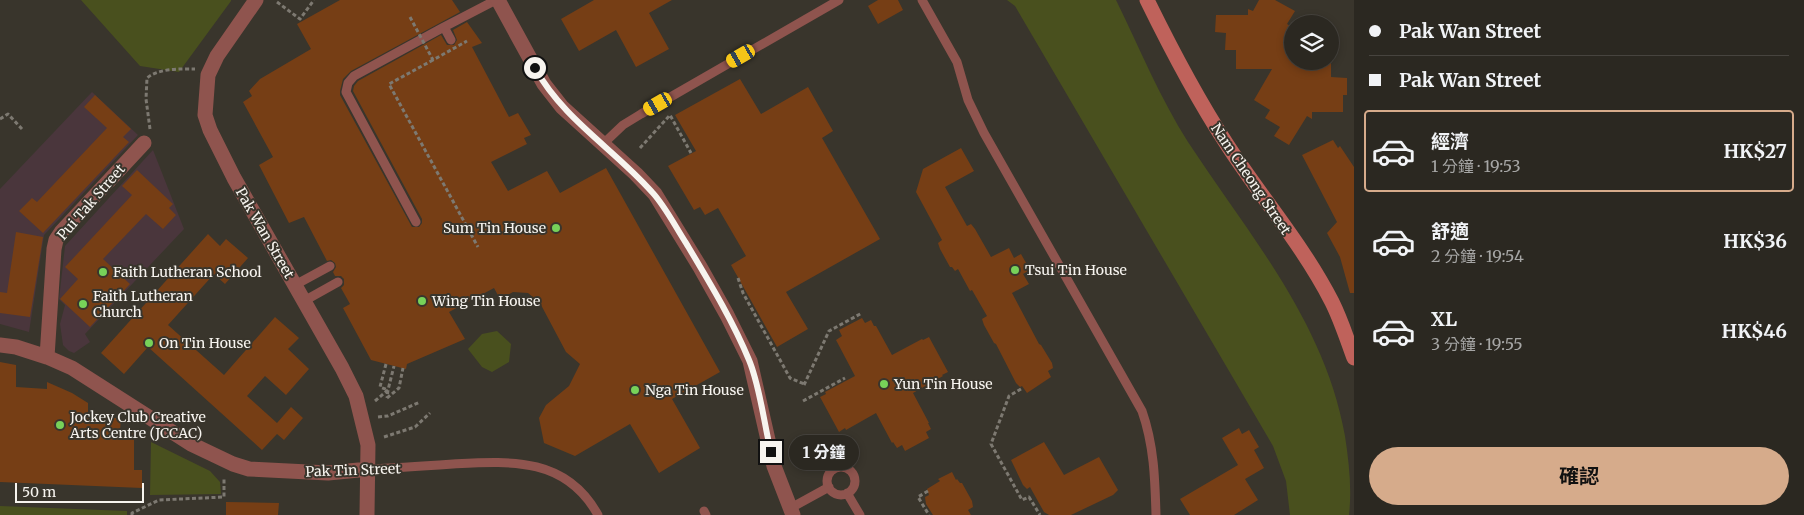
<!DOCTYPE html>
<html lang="zh-TW">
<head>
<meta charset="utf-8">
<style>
  :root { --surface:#2b2821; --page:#33302a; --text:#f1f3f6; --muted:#a6a6a5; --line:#47443f; --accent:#d6ab8b }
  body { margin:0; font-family:Merriweather,"Noto Sans TC",serif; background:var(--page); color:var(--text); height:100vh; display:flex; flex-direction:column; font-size:19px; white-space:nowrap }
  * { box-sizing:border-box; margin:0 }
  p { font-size:16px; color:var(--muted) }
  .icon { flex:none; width:28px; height:28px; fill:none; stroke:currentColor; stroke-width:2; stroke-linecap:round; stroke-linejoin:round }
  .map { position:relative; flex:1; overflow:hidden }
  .details { display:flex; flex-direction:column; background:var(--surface); width:450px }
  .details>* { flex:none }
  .banner { display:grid; align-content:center; height:110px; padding:0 15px; background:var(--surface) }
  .fabs { position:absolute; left:1284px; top:15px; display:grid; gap:10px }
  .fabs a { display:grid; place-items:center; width:55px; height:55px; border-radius:50%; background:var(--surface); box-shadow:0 2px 8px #0003,0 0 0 1px var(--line); font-size:25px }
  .scale { position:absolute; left:15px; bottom:12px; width:129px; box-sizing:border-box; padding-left:5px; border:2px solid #f7f4ef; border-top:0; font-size:14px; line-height:18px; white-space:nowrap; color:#f7f4ef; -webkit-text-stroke:4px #39352c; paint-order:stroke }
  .end { position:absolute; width:22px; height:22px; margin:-11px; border:6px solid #f7f4ef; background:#111; box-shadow:0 0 0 2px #111 }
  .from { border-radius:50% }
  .bubble { position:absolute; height:35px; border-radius:18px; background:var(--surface); box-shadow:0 2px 8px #0003,0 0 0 1px var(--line); font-size:16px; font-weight:700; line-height:35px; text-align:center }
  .car { position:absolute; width:15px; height:30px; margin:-15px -8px; border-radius:6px; box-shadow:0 0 4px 1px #0007; background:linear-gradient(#f5c518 24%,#345 0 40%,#f5c518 0 76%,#345 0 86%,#f5c518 0) }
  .banner b { display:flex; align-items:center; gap:18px; height:48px; font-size:19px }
  .banner b+b { border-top:1px solid var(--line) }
  .banner i { width:12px; height:12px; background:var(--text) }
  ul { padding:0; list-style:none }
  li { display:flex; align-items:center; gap:15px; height:82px; margin:0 10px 8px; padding:0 5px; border:2px solid transparent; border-radius:5px }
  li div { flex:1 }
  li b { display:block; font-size:19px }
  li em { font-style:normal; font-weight:700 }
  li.selected { border-color:var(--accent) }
  li>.icon { width:45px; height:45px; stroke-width:1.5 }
  .cta { display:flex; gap:10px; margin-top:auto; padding:10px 15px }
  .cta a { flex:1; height:58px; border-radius:30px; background:var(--accent); color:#111; font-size:20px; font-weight:700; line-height:58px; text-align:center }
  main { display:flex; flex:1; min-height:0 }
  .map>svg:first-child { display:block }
  .education { fill:#4a363c }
  .green { fill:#49501e }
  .building { fill:#763e15 }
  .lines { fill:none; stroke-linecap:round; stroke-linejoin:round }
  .path { stroke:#7d7971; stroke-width:3; stroke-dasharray:4 2.5; stroke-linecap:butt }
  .service { stroke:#8f544e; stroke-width:9 }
  .minor { stroke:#8f544e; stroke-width:15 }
  .secondary { stroke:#bf625b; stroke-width:15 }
  .path-bridge { stroke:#7d7971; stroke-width:3; stroke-dasharray:4 2.5; stroke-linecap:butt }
  .route { stroke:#f7f4ef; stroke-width:6 }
  .poi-dot { fill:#77d259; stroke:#39352c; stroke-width:2 }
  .labels { text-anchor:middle; stroke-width:4; stroke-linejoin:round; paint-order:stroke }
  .street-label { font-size:14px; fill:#f7f4ef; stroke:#39352c }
  .poi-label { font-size:14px; fill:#f7f4ef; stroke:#39352c; text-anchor:start }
</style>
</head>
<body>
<main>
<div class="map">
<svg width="1354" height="515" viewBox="0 0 1354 515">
  <rect width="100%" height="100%" fill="#39352c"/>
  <path class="education" d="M92 92 138 135 44 235 29 332 0 324V189Z
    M153 150 184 229 85 334 90 342 74 353 69 351 63 345 60 324 65 305 59 299 65 246Z"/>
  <path class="green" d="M81 0H231V1L179 72 140 66Z
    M1007 0H1116C1139 47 1160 98 1188 142 1249 235 1325 322 1345 436 1349 463 1352 488 1349 515H1290L1286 481 1273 446 1015 6Z
    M497 331 511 344 509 362 492 372 482 367 468 349 482 334Z
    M151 442 210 471 220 482 221 494 150 495Z
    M0 506 127 511V515H0Z"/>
  <path class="building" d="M340 0H452L460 12 351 71 343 79 340 91V95L412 227H419L422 223V219L353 91 354 86 358 81 441 35 447 45H454L457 40 453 30 467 22 482 43 472 47 509 117 518 113 531 135 524 138 527 144 491 162 508 191 547 171 560 193 606 168 720 372 672 399 700 448 659 473 630 424 575 456 544 443 539 418 546 405 569 386 580 364 566 352 540 303 528 293 513 292 500 299 494 288 449 312 465 339 407 364 406 369 371 360 343 308 350 304 341 288 344 285V279L341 276H335L333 272 336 267 335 263 331 260 327 261 304 217 289 223 259 165 273 157 243 102 252 96 249 91 260 79 311 49 297 24Z
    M594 0H672L649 13 669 49 636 67 616 30 579 51 561 19Z
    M878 0H898L903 10 878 24 868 6Z
    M1259 0H1275L1295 11 1287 24 1292 27V61H1331V77L1347 78V95H1343V112H1312V119L1307 116 1289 145 1274 136 1280 127 1265 118 1270 110 1254 100 1272 69H1236V50H1225L1226 33 1215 32 1216 15H1248V9L1253 11Z
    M740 79 761 114 808 87 833 131 822 138 880 239 786 292 808 329 777 347 731 265 746 256 718 208 705 215 700 207 694 210 668 166 696 151 675 115Z
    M95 95 131 129 123 137 129 142 43 233 19 211 32 198 37 202 107 128 84 107Z
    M1333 140 1338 148 1340 146 1354 167V293H1350L1340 257 1327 233 1337 222 1302 155Z
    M961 148 974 171 945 187 967 226 971 224 975 229 991 257 1009 248 1014 258 1021 254 1030 270 1023 274 1029 284 1012 293 1039 344 1041 345 1052 363 1053 368 1048 371 1051 377 1027 393 1022 386 1020 387 1016 383 996 344 994 343 984 325 982 319 987 316 972 290 970 291 958 269 955 271 952 267H950L940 249 938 243 942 240 916 192 923 169Z
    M137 170 173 204 169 208 176 215 163 229 146 214 103 259 130 284 90 327 60 299 78 279 65 267 132 195 122 186Z
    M16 232 43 237 30 317 0 313V292L7 293Z
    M208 234 220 246 226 239 248 258 225 284 214 274 168 325 224 375 275 317 299 338 288 349 309 369 286 395 265 376 247 396 277 423 291 407 303 418 284 440 277 434 262 450 148 347 124 374 101 353Z
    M862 318 865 323 871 320 874 326H876L892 355 922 339 923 340 929 337 948 372 942 375 943 376 913 393 929 423H928L931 429 926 432 929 438 905 451 902 445 897 448 893 442 892 443 876 413 846 430 845 428 839 432 820 397 826 394 825 392 855 376 836 340 842 336 839 330Z
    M0 362 16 365V387L47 389V382L72 393 88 403V418H121L120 431H134V470H142V488L0 482Z
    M1239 428 1242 434 1249 430 1259 447 1254 450 1264 468 1245 479 1258 500 1234 515H1190L1180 499 1238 465 1222 438Z
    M1044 442 1064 475 1099 457 1118 490 1113 495 1071 515H1049L1044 512 1030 487 1027 489 1023 485 1011 460Z
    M952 472 956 480 957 479 960 483H962L972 501 973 507 968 510 971 515H933L926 504 925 497 929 495 927 489 940 481 938 479Z
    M226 502 279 503 278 515H226Z"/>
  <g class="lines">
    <path class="path" d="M277 2 300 19 314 0
      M0 119 8 114 22 129
      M150 129 146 99 147 78C159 68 180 69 195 69
      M640 148 670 115 691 153
      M738 278 743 293 790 378 804 384
      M386 364 380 387 388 390 387 398
      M804 385 829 331 862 313
      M1021 389 1009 396 991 444 1022 500 1029 497 1040 515
      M387 398 399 388 403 368
      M375 401 388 390 394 366
      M803 401 845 378
      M378 417 388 416 420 402
      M384 437 415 427 430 413
      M928 491 918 497 929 515
      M132 515V513L159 500 224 497V478"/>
    <path class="service" d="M922 0 957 62 968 100 984 133 1142 411C1154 445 1155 479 1156 515
      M451 40 444 27 496 0
      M603 144 623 125 641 114 839 0
      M416 222 346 92 348 83 354 76 444 27
      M295 285 330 266
      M304 301 338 282
      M817 443 833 470
      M827 481a14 14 0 1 1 28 0a14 14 0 1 1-28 0Z
      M369 469C397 468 425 466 453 464 511 461 566 457 598 515
      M847 493 860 515
      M789 509 829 487
      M704 511 706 515"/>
    <path class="minor" d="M256 0 217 56 208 75 205 115 210 130 234 178 342 368 356 396 368 445 367 515
      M498 0 544 84 562 107 636 174 655 194 700 267 727 315 750 361 774 466 793 515
      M0 345 16 347 47 357 72 368 191 444 233 464 249 469 328 473 369 469
      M47 357 54 249 56 240 62 231 144 143"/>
    <path class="secondary" d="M1147 0C1171 49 1196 97 1226 143 1260 196 1303 245 1332 302 1341 320 1347 339 1354 358"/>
    <path class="path-bridge" d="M410 17 433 60 467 41
      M433 60 389 84 478 247"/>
  </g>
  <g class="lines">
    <path class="route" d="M535 68C563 119 614 149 652 192 665 206 675 226 686 243 708 280 732 319 749 360 760 386 764 424 771 452"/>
  </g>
  <g class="poi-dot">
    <circle cx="556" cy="228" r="5"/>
    <circle cx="1015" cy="270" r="5"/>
    <circle cx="103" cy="272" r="5"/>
    <circle cx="422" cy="301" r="5"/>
    <circle cx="83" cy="304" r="5"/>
    <circle cx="149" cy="343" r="5"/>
    <circle cx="884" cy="384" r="5"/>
    <circle cx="635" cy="390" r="5"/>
    <circle cx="60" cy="425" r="5"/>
  </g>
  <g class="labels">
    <g class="street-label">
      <text transform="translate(1251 179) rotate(56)" y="5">Nam Cheong Street</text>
      <text transform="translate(91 202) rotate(-49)" y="5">Pui Tak Street</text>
      <text transform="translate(265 233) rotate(60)" y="5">Pak Wan Street</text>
      <text transform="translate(353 470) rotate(-2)" y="5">Pak Tin Street</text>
    </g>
    <g class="poi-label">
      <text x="546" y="233" text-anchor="end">Sum Tin House</text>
      <text x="1025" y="275">Tsui Tin House</text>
      <text x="113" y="277">Faith Lutheran School</text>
      <text x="93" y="301">Faith Lutheran<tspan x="93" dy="16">Church</tspan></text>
      <text x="432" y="306">Wing Tin House</text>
      <text x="159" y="348">On Tin House</text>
      <text x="894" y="389">Yun Tin House</text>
      <text x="645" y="395">Nga Tin House</text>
      <text x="70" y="422">Jockey Club Creative<tspan x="70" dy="16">Arts Centre (JCCAC)</tspan></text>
    </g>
  </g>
</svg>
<div class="fabs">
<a><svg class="icon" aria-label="layers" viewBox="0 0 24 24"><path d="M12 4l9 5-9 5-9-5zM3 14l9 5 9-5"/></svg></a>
</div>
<div class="scale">50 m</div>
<i class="end from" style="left:535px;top:68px"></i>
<i class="end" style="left:771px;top:452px"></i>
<div class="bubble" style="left:789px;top:435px;width:70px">1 分鐘</div>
<i class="car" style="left:741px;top:56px;rotate:240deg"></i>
<i class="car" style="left:658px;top:104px;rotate:240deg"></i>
</div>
<section class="details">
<div class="banner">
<b><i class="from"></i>Pak Wan Street</b>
<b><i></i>Pak Wan Street</b>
</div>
<ul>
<li class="selected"><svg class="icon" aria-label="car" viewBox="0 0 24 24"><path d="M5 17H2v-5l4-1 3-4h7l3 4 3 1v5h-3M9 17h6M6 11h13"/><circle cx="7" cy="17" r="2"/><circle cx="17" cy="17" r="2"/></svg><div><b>經濟</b><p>1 分鐘 · 19:53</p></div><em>HK$27</em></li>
<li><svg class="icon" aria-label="car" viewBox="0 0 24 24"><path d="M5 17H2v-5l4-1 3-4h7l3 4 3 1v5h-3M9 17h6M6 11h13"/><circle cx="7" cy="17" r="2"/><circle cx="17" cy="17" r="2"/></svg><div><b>舒適</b><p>2 分鐘 · 19:54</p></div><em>HK$36</em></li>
<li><svg class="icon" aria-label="car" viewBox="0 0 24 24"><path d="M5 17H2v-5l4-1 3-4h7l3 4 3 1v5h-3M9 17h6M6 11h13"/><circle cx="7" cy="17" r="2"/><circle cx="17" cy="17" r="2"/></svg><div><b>XL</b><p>3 分鐘 · 19:55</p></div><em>HK$46</em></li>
</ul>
<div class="cta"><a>確認</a></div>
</section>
</main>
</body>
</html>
